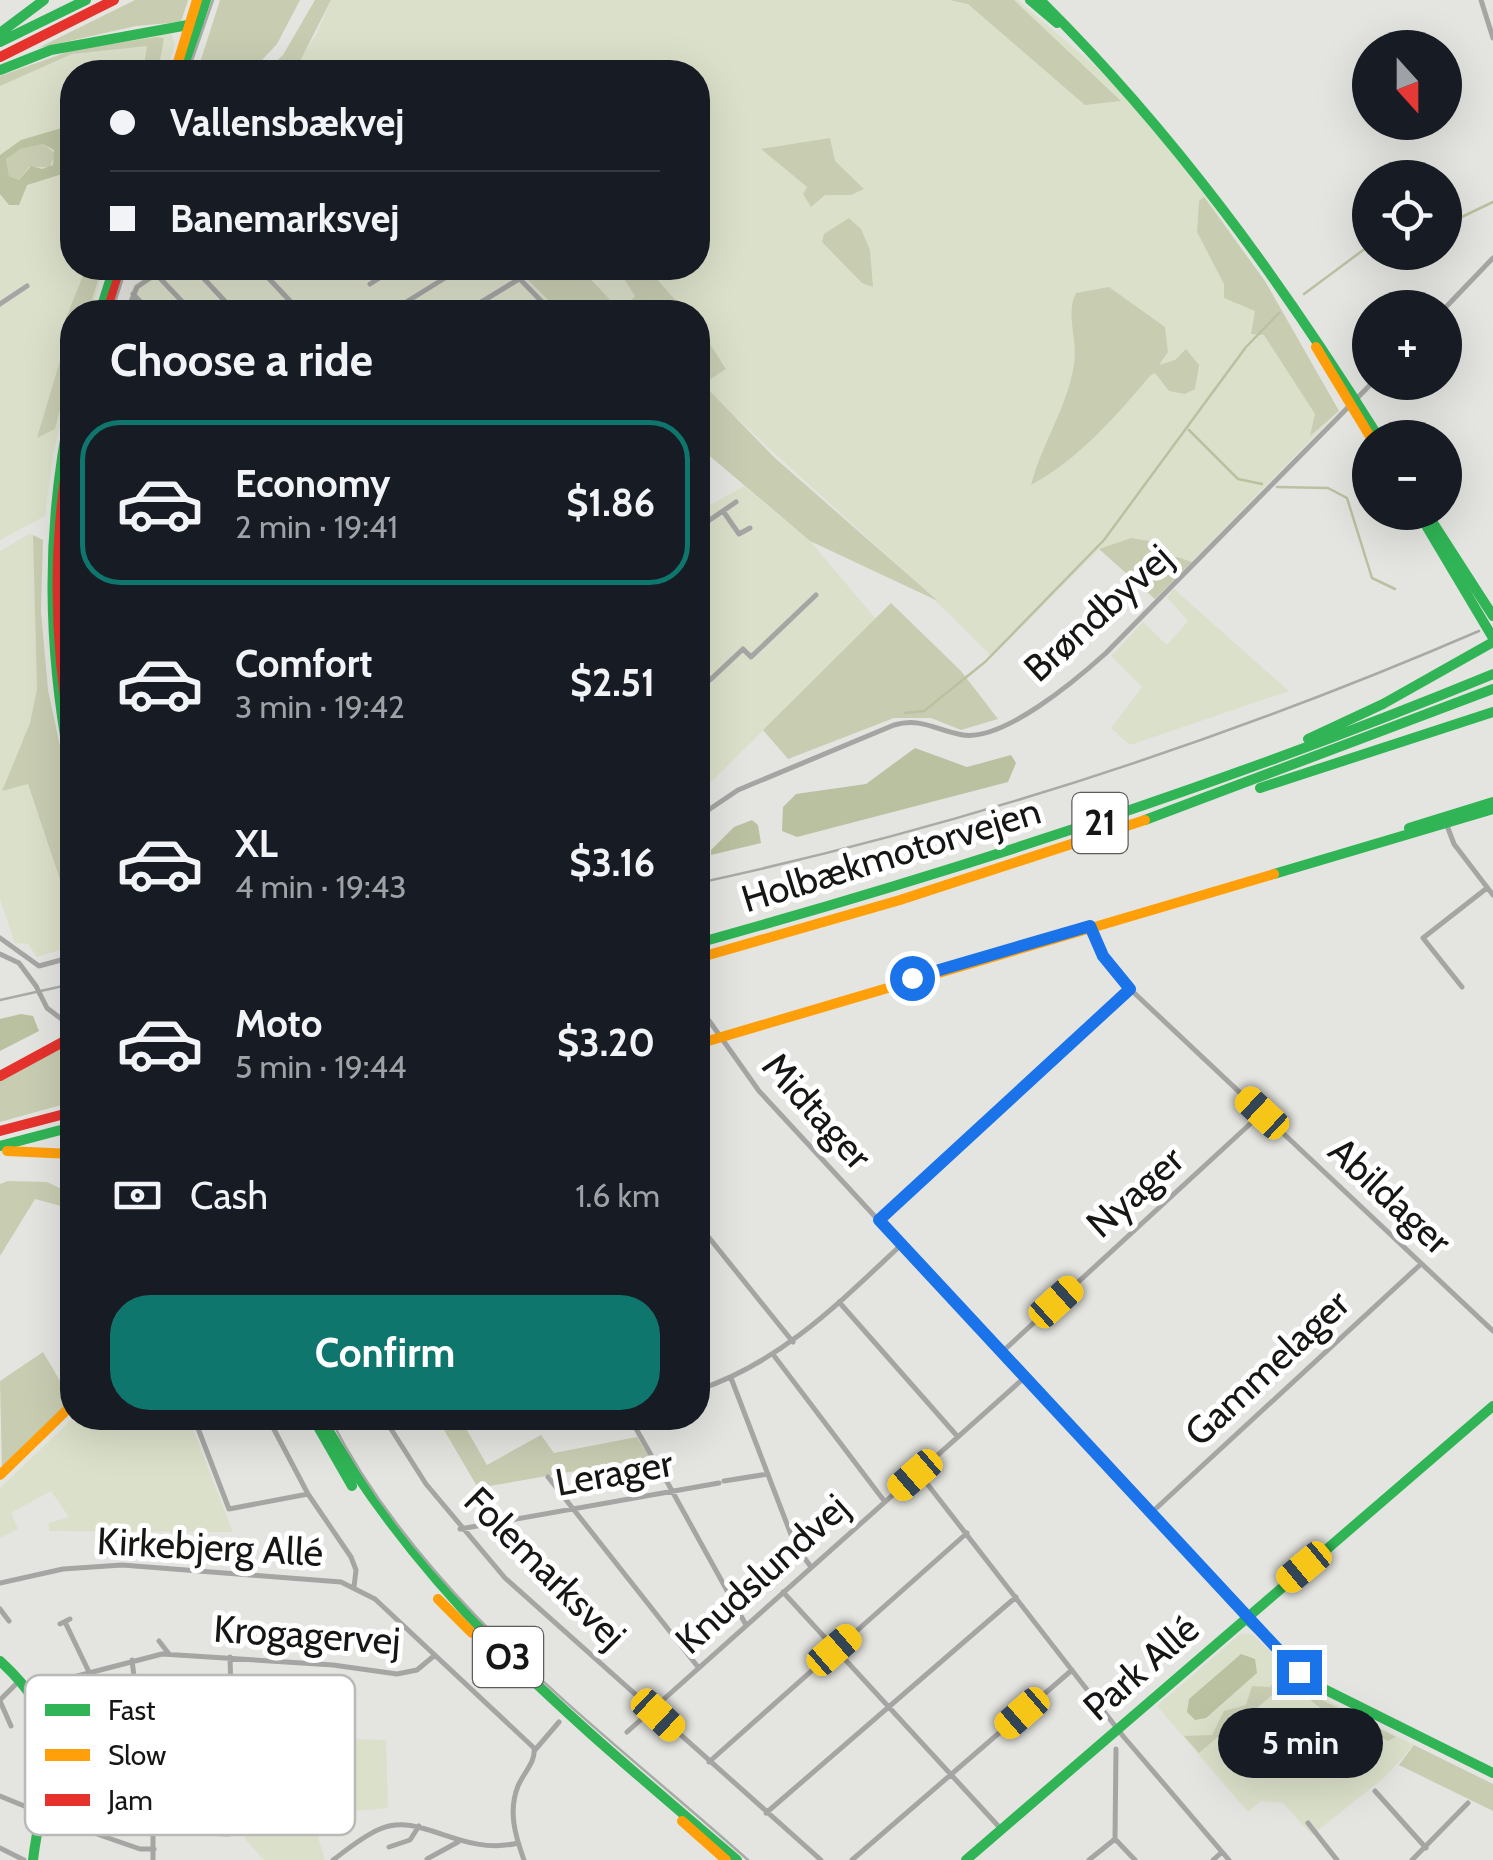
<!DOCTYPE html>
<html lang="en">
<head>
<meta charset="utf-8">
<style>
  :root { --surface:#171b24; --page:#20242c; --text:#f1f3f6; --muted:#9ea1a6; --line:#363941; --accent:#0f766e }
  body { margin:0; font-family:Cabin,sans-serif; background:var(--page); color:var(--text); height:100vh; display:flex; flex-direction:column; font-size:38px; white-space:nowrap }
  * { box-sizing:border-box; margin:0 }
  p { font-size:32px; color:var(--muted) }
  .icon { flex:none; width:55px; height:55px; fill:none; stroke:currentColor; stroke-width:2; stroke-linecap:round; stroke-linejoin:round }
  .map { position:relative; flex:1; overflow:hidden }
  .side { position:absolute; left:60px; top:300px; width:650px; height:1130px; display:flex; flex-direction:column; background:var(--surface); border-radius:40px; box-shadow:0 10px 40px #0002 }
  .side>* { flex:none }
  .guide { position:absolute; left:60px; top:60px; width:650px; height:220px; border-radius:40px; box-shadow:0 10px 40px #0002; display:grid; align-content:center; height:220px; padding:0 50px; background:var(--surface) }
  .needle { width:65px; rotate:159deg }
  .fabs { position:absolute; left:1352px; top:30px; display:grid; gap:20px }
  .fabs a { display:grid; place-items:center; width:110px; height:110px; border-radius:50%; background:var(--surface); box-shadow:0 10px 40px #0002; font-size:50px }
  .end { position:absolute; width:45px; height:45px; margin:-22px; border:12px solid #1a73e8; background:#fff; box-shadow:0 0 0 5px #fff }
  .from { border-radius:50% }
  .bubble { position:absolute; height:70px; border-radius:35px; background:var(--surface); box-shadow:0 10px 40px #0002; font-size:32px; font-weight:800; line-height:70px; text-align:center }
  .car { position:absolute; width:30px; height:60px; margin:-30px -15px; border-radius:12px; box-shadow:0 0 8px 2px #0007; background:linear-gradient(#f5c518 24%,#345 0 40%,#f5c518 0 76%,#345 0 86%,#f5c518 0) }
  .guide b { display:flex; align-items:center; gap:35px; height:95px; font-size:38px }
  .guide b+b { border-top:2px solid var(--line) }
  .guide i { width:25px; height:25px; background:var(--text) }
  ul { padding:0; list-style:none }
  li { display:flex; align-items:center; gap:30px; height:165px; margin:0 20px 15px; padding:0 30px; border:5px solid transparent; border-radius:40px }
  li div { flex:1 }
  li b { display:block; font-size:38px }
  li em { font-style:normal; font-weight:800 }
  li.current { border-color:var(--accent) }
  li>.icon { width:90px; height:90px; stroke-width:1.5 }
  h2 { padding:0 50px; font-size:45px; line-height:120px }
  .pay { display:flex; align-items:center; gap:25px; height:110px; padding:0 50px; font-size:38px }
  .pay p { margin-inline-start:auto }
  .button { display:flex; gap:20px; margin-top:auto; padding:20px 50px }
  .button a { flex:1; height:115px; border-radius:40px; background:var(--accent); color:#fff; font-size:40px; font-weight:800; line-height:115px; text-align:center }
  .map>svg:first-child { display:block }
  .green { fill:#dbe0ca }
  .forest { fill:#c8cdb2; fill-rule:evenodd }
  .water { fill:#bac1a0; fill-rule:evenodd }
  .lines { fill:none; stroke-linecap:round; stroke-linejoin:round }
  .stream { stroke:#bac1a0; stroke-width:2.5 }
  .street { stroke:#a5a5a4; stroke-width:5 }
  .fast { stroke:#30b455; stroke-width:10 }
  .slow { stroke:#ff9f0a; stroke-width:10 }
  .jam { stroke:#e5322d; stroke-width:10 }
  .tram { stroke:#a8aaa6; stroke-width:2.5 }
  .rail { stroke:#a8aaa6; stroke-width:2.5 }
  .street-bridge { stroke:#a5a5a4; stroke-width:5 }
  .route { stroke:#1a73e8; stroke-width:12 }
  .labels { text-anchor:middle; stroke-width:10; stroke-linejoin:round; paint-order:stroke }
  .shield { fill:#fff; stroke:#5c5d5a; stroke-width:2.5 }
  .shield-label { font-size:35px; font-weight:bold; fill:#161714 }
  .street-label { font-size:38px; fill:#161714; stroke:#fff }
  .key { fill:#fff; stroke:#b9b9b8; stroke-width:2.5 }
  .key-label { font-size:28px; fill:#161714 }
</style>
</head>
<body>
<div class="map">
<svg width="1493" height="1860" viewBox="0 0 1493 1860">
  <rect width="100%" height="100%" fill="#e4e5e0"/>
  <path class="green" d="M331 0H1018C1054 32 1094 62 1126 97 1211 191 1276 301 1339 411L1155 599 1099 549 992 657C900 561 796 478 702 384L726 369 698 325V312H686L647 268H698V72H291L316 35Z
    M171 33 175 44 166 72H72V268H104L91 312H72V375L53 455 45 516 0 540V76L73 50Z
    M161 268H516L560 312H125L133 285Z
    M580 268H617L635 296 627 304H614Z
    M744 486 810 541 876 619 698 795V512Z
    M29 534 33 535 37 689 30 723 3 790 28 784 72 916V946L37 957 28 944 15 943 0 899V551Z
    M1174 589 1289 691 1130 745 1111 728 1142 687 1111 656 1143 622 1167 645 1188 621 1167 597Z
    M73 1418H189L233 1532 49 1531V1523L69 1517 51 1491 11 1513 18 1529 0 1538V1488Z
    M1240 1634H1252L1316 1694 1414 1745 1386 1776 1312 1835 1283 1803 1261 1801 1248 1812 1157 1706Z
    M246 1736 386 1740 388 1808 251 1821Z
    M313 1821 325 1860H264L245 1839 243 1829Z"/>
  <path class="forest" d="M135 0H188L181 22 136 26 38 48Z
    M220 0H300L277 44 251 72H197Z
    M315 0H331L298 65 291 72H265L283 55Z
    M950 0H1014L1121 101 1085 105 968 4Z
    M156 37 164 38 158 72H143L147 46 72 54 0 86V76L73 50Z
    M830 138 835 161 864 189 851 195H825L811 207 803 194 807 187 761 149Z
    M43 144 55 153 50 167H29L19 180 9 176 6 159 21 149Z
    M1204 197 1265 281 1339 411 1310 436 1315 414 1264 335 1251 334 1255 311 1224 298V284L1197 232 1199 201Z
    M849 218 861 229 870 250 873 287 862 283 822 242 824 234Z
    M86 268H102L88 312H72V363L55 429 37 438 67 337 64 323Z
    M516 268H580L614 304H627L635 296 617 268H647L686 312H560Z
    M1109 287 1165 327 1168 352 1159 365 1175 360 1186 349 1199 365 1195 389 1185 394 1169 391 1155 373 1150 376C1116 416 1078 460 1031 485 1042 443 1068 406 1074 364 1078 340 1065 314 1076 293Z
    M698 325 726 369 703 384 775 458 938 601 810 541 698 446Z
    M33 535 43 540 41 611 48 690 72 802V916L28 784 2 791 30 723 37 689Z
    M1131 538 1150 541 1165 560 1177 557 1192 562 1155 599 1099 549Z
    M891 603 961 671 998 719 961 730 931 718H894L788 759 763 730Z
    M72 1043V1102L0 1122V1079Z
    M8 1181 47 1182 72 1194V1209L35 1199 0 1256V1184Z
    M43 1352 72 1401 2 1469 0 1381Z
    M437 1418H460L487 1465 541 1435 554 1453 637 1437 650 1458 478 1488Z
    M1282 1672 1320 1699 1396 1737 1388 1741 1343 1718C1284 1745 1302 1779 1242 1716L1199 1753 1184 1736 1212 1735 1224 1711 1246 1705 1252 1686 1270 1687ZM1287 1682 1323 1710 1305 1741 1292 1748 1270 1741 1249 1715Z
    M1414 1745 1493 1784V1811L1399 1765Z"/>
  <path class="water" d="M65 127 72 130V171L27 185 19 205H9L0 194V155L21 140ZM43 144 54 150 53 165 42 169 31 166 19 180 9 176 6 159 21 149Z
    M915 748 967 767 1011 755 1016 763 1008 782 797 837 782 831 783 807 796 794 866 784Z
    M752 820 758 825 761 843 711 855V850L734 827Z
    M21 1014 33 1016 39 1031 0 1051V1019Z
    M1241 1654 1255 1659 1257 1673 1206 1718 1195 1720 1187 1712 1189 1699Z"/>
  <g class="lines">
    <path class="stream" d="M1445 225 1493 202
      M1304 294 1370 245
      M1189 430 1238 479 1262 484
      M1277 487 1328 488 1347 498 1372 578 1395 589
      M905 713 924 711 985 662 1104 540 1246 347 1279 313"/>
    <path class="street" d="M1481 0 1493 38
      M194 268 235 312
      M259 268 290 301
      M509 268 552 312
      M156 274 192 312
      M370 284 395 268
      M133 294 150 312
      M0 304 27 286
      M1445 308 1493 258
      M395 309 461 268
      M127 312 137 287 165 268
      M465 312 519 279
      M723 511 739 534 750 528
      M698 528 736 502
      M698 560 701 566
      M698 668 710 680 743 649 751 657 816 595
      M698 817 738 790 894 725C922 717 937 731 963 735 1004 741 1076 680 1106 653L1373 382
      M1446 823 1454 844 1493 895
      M1091 928 1103 956 1130 989 1493 1331
      M0 938 39 966 72 957
      M0 954 19 963 36 986
      M1462 987 1423 938 1487 888
      M40 994 47 1008 72 1027
      M698 1005 759 1091 1245 1617
      M879 1220 1130 989
      M698 1224 793 1342
      M839 1302 958 1437
      M1001 1353 1262 1113
      M775 1357 885 1502
      M731 1378 795 1545 811 1567
      M698 1390C781 1362 838 1304 901 1245
      M194 1418 229 1509 308 1494
      M268 1418 308 1494 351 1557 356 1570 354 1587
      M384 1418 426 1484 505 1578 821 1860
      M630 1418 651 1455
      M655 1460 746 1625
      M918 1472 1123 1736 1229 1860
      M548 1477 698 1667
      M724 1481 768 1474
      M1150 1514 1421 1264
      M460 1529 719 1483
      M0 1583 63 1569 122 1565 341 1582 375 1599 534 1748C536 1762 524 1772 518 1786 508 1811 515 1835 524 1860
      M783 1592 1001 1829
      M0 1609 9 1621
      M65 1622 89 1672
      M60 1624 70 1619
      M159 1641 169 1654
      M230 1657 231 1693 306 1699
      M132 1660 153 1831V1860
      M31 1688 162 1654 333 1665 397 1674 417 1670 435 1655
      M138 1699 214 1701
      M0 1700 20 1680
      M0 1701 11 1726
      M51 1711 138 1706
      M627 1732 1024 1378
      M535 1750 559 1722
      M58 1762 146 1773
      M709 1762 967 1533
      M145 1765 221 1767
      M1375 1791 1426 1848
      M0 1796 39 1812
      M766 1813 1016 1597
      M45 1816 140 1849H154
      M1308 1823 1337 1860
      M153 1831 229 1834
      M1115 1839 1116 1749
      M1115 1839 1135 1860
      M389 1847 410 1840 419 1826
      M0 1848 24 1860
      M427 1859 458 1842
      M333 1860C348 1849 363 1836 380 1829 421 1811 461 1857 518 1843
      M852 1860 1072 1670
      M1089 1860 1115 1839
      M1213 1860 1222 1852
      M1412 1860 1468 1803"/>
    <path class="fast" d="M1030 0 1057 23
      M1040 0C1173 132 1280 279 1379 438
      M0 33 44 0
      M0 42 86 0
      M0 70 51 50 199 23
      M183 72 206 0
      M100 312 114 268
      M72 403C45 529 47 649 72 775
      M1418 512 1493 638
      M1426 512 1493 616
      M1308 739 1383 704 1493 642
      M1260 788 1493 712
      M1145 820 1493 689
      M1409 828 1493 802
      M1274 874 1493 809
      M698 943C968 868 1233 781 1493 674
      M0 1146 72 1127
      M313 1418 352 1486
      M321 1418C431 1607 574 1720 737 1860
      M1245 1617 1318 1686 1493 1773
      M0 1661C78 1733 44 1769 33 1860
      M966 1860 1493 1406"/>
    <path class="slow" d="M175 72 197 0
      M1316 347 1371 438
      M698 958 900 900 1145 820
      M698 1044 1274 874
      M7 1151 72 1154
      M0 1475 72 1405
      M438 1599 472 1633
      M682 1821 726 1860"/>
    <path class="jam" d="M0 57 114 0
      M107 312 122 268
      M72 437C52 540 53 639 72 742
      M0 1076 72 1037
      M0 1131 72 1112"/>
    <path class="tram" d="M188 72 213 0
      M112 312 126 268
      M72 461 62 588 72 713
      M330 1418C423 1601 598 1726 748 1860"/>
    <path class="rail" d="M698 883C967 825 1226 740 1479 631
      M0 1000 72 984"/>
    <path class="street-bridge" d="M36 986 40 994"/>
  </g>
  <g class="lines">
    <path class="route" d="M912 978 1090 926 1103 956 1130 989 879 1220 1299 1672"/>
  </g>
  <g class="labels">
    <g class="shield">
      <rect x="1072.5" y="793" width="55" height="60" rx="8"/>
      <rect x="473" y="1627" width="70" height="60" rx="8"/>
    </g>
    <g class="shield-label">
      <text x="1100" y="835">21</text>
      <text x="508" y="1669">O3</text>
    </g>
    <g class="street-label">
      <text transform="translate(1098 613) rotate(-42)" y="13">Brøndbyvej</text>
      <text transform="translate(891 855) rotate(-17)" y="13">Holbækmotorvejen</text>
      <text transform="translate(817 1111) rotate(48)" y="13">Midtager</text>
      <text transform="translate(1135 1192) rotate(-42)" y="13">Nyager</text>
      <text transform="translate(1390 1196) rotate(43)" y="13">Abildager</text>
      <text transform="translate(1267 1368) rotate(-43)" y="13">Gammelager</text>
      <text transform="translate(614 1473) rotate(-10)" y="13">Lerager</text>
      <text transform="translate(210 1547) rotate(3)" y="13">Kirkebjerg Allé</text>
      <text transform="translate(545 1568) rotate(45)" y="13">Folemarksvej</text>
      <text transform="translate(762 1574) rotate(-42)" y="13">Knudslundvej</text>
      <text transform="translate(307 1635) rotate(4)" y="13">Krogagervej</text>
      <text transform="translate(1141 1668) rotate(-41)" y="13">Park Allé</text>
    </g>
  </g>
  <rect x="25" y="1675" width="330" height="160" rx="15" class="key"/>
  <rect x="45" y="1704" width="45" height="12" fill="#30b455"/>
  <rect x="45" y="1749" width="45" height="12" fill="#ff9f0a"/>
  <rect x="45" y="1794" width="45" height="12" fill="#e5322d"/>
  <g class="key-label">
    <text x="108" y="1720">Fast</text>
    <text x="108" y="1765">Slow</text>
    <text x="108" y="1810">Jam</text>
  </g>
</svg>
<div class="fabs">
<a><svg class="needle" viewBox="-14 -14 28 28"><path d="M0-13l5 13h-10z" fill="#e53935"/><path d="M0 13l5-13h-10z" fill="#9ea1a6"/></svg></a>
<a><svg class="icon" aria-label="locate" viewBox="0 0 24 24"><circle cx="12" cy="12" r="6"/><path d="M12 2v4M12 18v4M2 12h4M18 12h4"/></svg></a>
<a>+</a>
<a>−</a>
</div>
<i class="end from" style="left:912px;top:978px"></i>
<i class="end" style="left:1299px;top:1672px"></i>
<div class="bubble" style="left:1218px;top:1708px;width:165px">5 min</div>
<i class="car" style="left:1262px;top:1113px;rotate:313deg"></i>
<i class="car" style="left:1056px;top:1302px;rotate:48deg"></i>
<i class="car" style="left:915px;top:1475px;rotate:229deg"></i>
<i class="car" style="left:1304px;top:1567px;rotate:230deg"></i>
<i class="car" style="left:834px;top:1650px;rotate:49deg"></i>
<i class="car" style="left:1022px;top:1713px;rotate:229deg"></i>
<i class="car" style="left:658px;top:1715px;rotate:133deg"></i>
<div class="guide">
<b><i class="from"></i>Vallensbækvej</b>
<b><i></i>Banemarksvej</b>
</div>
<section class="side">
<h2>Choose a ride</h2>
<ul>
<li class="current"><svg class="icon" aria-label="car" viewBox="0 0 24 24"><path d="M5 17H2v-5l4-1 3-4h7l3 4 3 1v5h-3M9 17h6M6 11h13"/><circle cx="7" cy="17" r="2"/><circle cx="17" cy="17" r="2"/></svg><div><b>Economy</b><p>2 min · 19:41</p></div><em>$1.86</em></li>
<li><svg class="icon" aria-label="car" viewBox="0 0 24 24"><path d="M5 17H2v-5l4-1 3-4h7l3 4 3 1v5h-3M9 17h6M6 11h13"/><circle cx="7" cy="17" r="2"/><circle cx="17" cy="17" r="2"/></svg><div><b>Comfort</b><p>3 min · 19:42</p></div><em>$2.51</em></li>
<li><svg class="icon" aria-label="car" viewBox="0 0 24 24"><path d="M5 17H2v-5l4-1 3-4h7l3 4 3 1v5h-3M9 17h6M6 11h13"/><circle cx="7" cy="17" r="2"/><circle cx="17" cy="17" r="2"/></svg><div><b>XL</b><p>4 min · 19:43</p></div><em>$3.16</em></li>
<li><svg class="icon" aria-label="car" viewBox="0 0 24 24"><path d="M5 17H2v-5l4-1 3-4h7l3 4 3 1v5h-3M9 17h6M6 11h13"/><circle cx="7" cy="17" r="2"/><circle cx="17" cy="17" r="2"/></svg><div><b>Moto</b><p>5 min · 19:44</p></div><em>$3.20</em></li>
</ul>
<div class="pay"><svg class="icon" aria-label="cash" viewBox="0 0 24 24"><path d="M3 7h18v10H3z"/><circle cx="12" cy="12" r="2"/></svg>Cash<p>1.6 km</p></div>
<div class="button"><a>Confirm</a></div>
</section>
</div>
</body>
</html>
